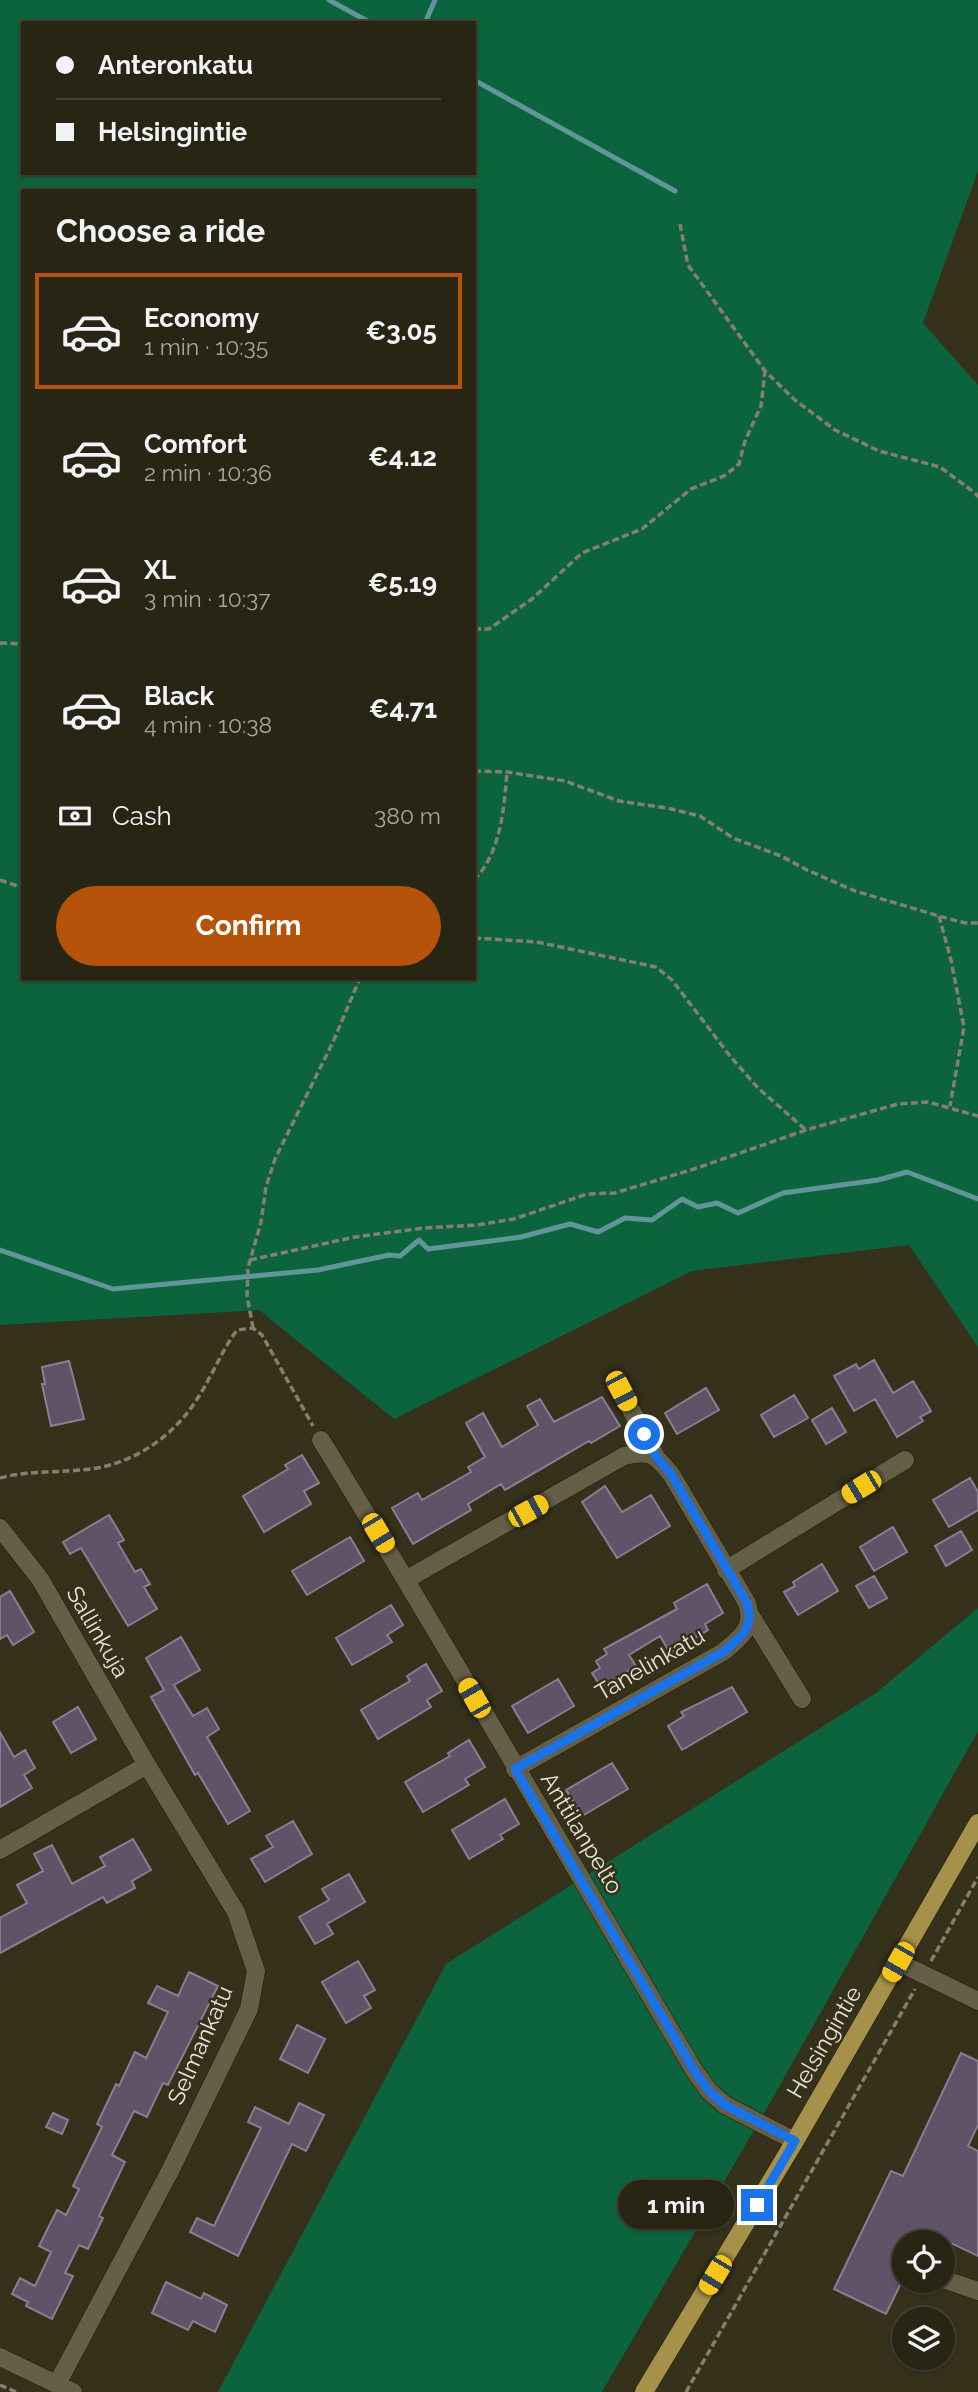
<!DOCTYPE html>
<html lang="en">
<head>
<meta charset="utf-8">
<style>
  :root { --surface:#282514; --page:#343122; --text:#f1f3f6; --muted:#a5a5a0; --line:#444234; --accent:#b45309 }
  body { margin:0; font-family:Raleway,sans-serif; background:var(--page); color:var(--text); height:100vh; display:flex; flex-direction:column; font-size:26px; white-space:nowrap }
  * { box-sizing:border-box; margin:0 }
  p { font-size:23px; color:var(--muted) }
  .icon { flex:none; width:38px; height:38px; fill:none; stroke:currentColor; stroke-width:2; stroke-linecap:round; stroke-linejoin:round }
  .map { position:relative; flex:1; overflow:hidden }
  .panel { position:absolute; left:21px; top:189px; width:455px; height:791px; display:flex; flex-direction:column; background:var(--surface); border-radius:0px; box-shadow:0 2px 5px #0004,0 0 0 2px var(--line) }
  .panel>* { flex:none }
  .hud { position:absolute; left:21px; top:21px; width:455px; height:154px; border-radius:0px; box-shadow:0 2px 5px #0004,0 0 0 2px var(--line); display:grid; align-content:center; height:154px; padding:0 35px; background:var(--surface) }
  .tools { position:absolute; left:892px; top:2230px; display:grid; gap:14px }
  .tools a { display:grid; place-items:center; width:63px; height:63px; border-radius:50%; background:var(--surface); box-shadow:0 2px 5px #0004,0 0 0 2px var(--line); font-size:35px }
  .end { position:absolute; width:32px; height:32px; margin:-16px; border:9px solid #1a73e8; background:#fff; box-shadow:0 0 0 4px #fff }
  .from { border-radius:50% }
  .bubble { position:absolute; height:49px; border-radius:24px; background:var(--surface); box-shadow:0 2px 5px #0004,0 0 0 2px var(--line); font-size:23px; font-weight:700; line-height:49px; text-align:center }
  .car { position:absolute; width:21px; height:42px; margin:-21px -10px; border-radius:9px; box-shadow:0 0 5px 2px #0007; background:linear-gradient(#f5c518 24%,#345 0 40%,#f5c518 0 76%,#345 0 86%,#f5c518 0) }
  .hud b { display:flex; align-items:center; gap:24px; height:66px; font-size:26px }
  .hud b+b { border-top:2px solid var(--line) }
  .hud i { width:18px; height:18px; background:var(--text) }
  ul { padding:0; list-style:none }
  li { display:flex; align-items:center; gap:21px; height:116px; margin:0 14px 10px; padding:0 21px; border:4px solid transparent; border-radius:0px }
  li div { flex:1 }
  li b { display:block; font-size:26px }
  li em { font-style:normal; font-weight:700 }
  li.active { border-color:var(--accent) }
  li>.icon { width:63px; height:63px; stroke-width:1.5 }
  h2 { padding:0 35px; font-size:32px; line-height:84px }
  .pay { display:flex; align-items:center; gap:18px; height:77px; padding:0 35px; font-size:26px }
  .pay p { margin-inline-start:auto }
  .button { display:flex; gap:14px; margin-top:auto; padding:14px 35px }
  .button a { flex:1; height:80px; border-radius:42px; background:var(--accent); color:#fff; font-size:28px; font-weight:700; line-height:80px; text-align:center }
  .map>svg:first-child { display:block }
  .green { fill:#0c643e; fill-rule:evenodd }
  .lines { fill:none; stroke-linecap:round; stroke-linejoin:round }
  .stream { stroke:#62959a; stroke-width:5 }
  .building { fill:#605368; stroke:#8b7d93; stroke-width:2 }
  .minor-casing { stroke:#1d1803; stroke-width:19 }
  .major-casing { stroke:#1d1803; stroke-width:19 }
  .path { stroke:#85806d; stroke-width:3.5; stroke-dasharray:7 3.5; stroke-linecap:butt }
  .minor { stroke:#655f47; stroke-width:18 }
  .major { stroke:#a59149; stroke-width:18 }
  .route { stroke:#1a73e8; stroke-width:9 }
  .labels { text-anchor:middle; stroke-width:5; stroke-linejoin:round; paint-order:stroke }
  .street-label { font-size:23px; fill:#e8e5d7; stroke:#36311a }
</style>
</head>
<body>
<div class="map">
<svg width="978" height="2392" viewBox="0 0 978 2392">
  <rect width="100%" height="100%" fill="#36311a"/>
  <path class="green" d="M0 0H978V171L923 323 978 385V1347L909 1245 692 1271 394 1419 259 1310 0 1325ZM23 23H474V173H23ZM23 191H474V978H23Z
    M978 1608V1731L775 2094 602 2392H218L446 1964 876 1693Z"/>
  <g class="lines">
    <path class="stream" d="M329 0 371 23
      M425 23 435 0
      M474 80 675 191
      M0 1250 113 1289 318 1270 389 1255 400 1256 419 1240 428 1249 521 1237 570 1224 598 1232 625 1218 652 1220 682 1199 698 1207 717 1203 738 1213 783 1193 878 1180 907 1172 978 1199"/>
  </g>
  <path class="building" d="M874 1360 893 1393 913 1381 931 1411 920 1417 923 1421 897 1437 875 1399 854 1411 834 1376 856 1364 859 1369Z
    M69 1361 84 1419 51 1426 42 1384H45L42 1367Z
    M706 1388 719 1410 677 1434 665 1413Z
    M794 1395 808 1418 774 1437 761 1415Z
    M602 1397 620 1426 591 1443 589 1441 505 1490 501 1484 468 1504 471 1510 413 1544 392 1508 418 1493 422 1500 471 1472 468 1467 485 1457 466 1423 483 1413 502 1447 538 1425 527 1406 540 1399 554 1422Z
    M832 1408 846 1432 826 1444 812 1420Z
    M302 1455 319 1483 304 1491 311 1504 264 1532 243 1496 288 1469 285 1465Z
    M970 1478 978 1492V1510L949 1527 933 1500Z
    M605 1486 622 1512 651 1495 670 1526 617 1558 582 1502Z
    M109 1515 124 1540 118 1543 135 1572 141 1569 150 1584 144 1587 157 1609 128 1626 81 1548 70 1554 63 1542Z
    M893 1527 907 1552 874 1571 860 1547Z
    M961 1531 972 1550 946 1566 935 1546Z
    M350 1537 364 1561 307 1595 292 1571Z
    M822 1564 838 1591 798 1615 784 1592 795 1586 793 1582Z
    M874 1576 887 1598 869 1608 856 1586Z
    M707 1584 723 1613 705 1624 708 1630 670 1653 660 1636 629 1655 636 1666 601 1687 592 1673 600 1668 596 1661 607 1654 604 1649 677 1609 674 1603Z
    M10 1591 34 1632 13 1645 7 1635 0 1639V1597Z
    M391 1605 403 1625 387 1635 392 1642 352 1665 336 1638Z
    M181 1637 200 1670 174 1685 193 1716 207 1708 219 1729 207 1737 250 1811 228 1824 198 1773 195 1775 151 1697 164 1690 146 1658Z
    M426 1664 442 1691 427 1700 431 1707 378 1739 361 1710 410 1681 407 1676Z
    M558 1679 574 1706 528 1733 512 1706Z
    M732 1687 747 1712 682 1750 668 1726 684 1716 681 1712Z
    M78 1707 96 1739 71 1753 53 1722Z
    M0 1732 14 1757 25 1750 35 1768 24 1775 32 1788 0 1807Z
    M469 1740 485 1767 465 1779 469 1785 423 1812 405 1782 450 1756 448 1753Z
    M612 1763 628 1789 582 1816 566 1790Z
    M505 1799 519 1824 500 1835 503 1839 469 1859 452 1830Z
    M293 1821 312 1854 265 1882 251 1859 273 1847 266 1836Z
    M133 1839 151 1870 132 1881 135 1888 107 1903 103 1897 0 1953V1918L27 1903 17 1885 43 1871 34 1854 52 1845 72 1884 105 1866 100 1857Z
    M349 1874 365 1902 327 1924 333 1934 315 1944 299 1917 329 1900 322 1889Z
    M358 1961 375 1990 364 1996 371 2008 346 2023 322 1982Z
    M189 1972 218 1986 168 2085 163 2083 147 2117 134 2111 112 2155 125 2162 99 2216 103 2218 88 2249 79 2245 65 2273 73 2276 52 2319 26 2306 28 2302 12 2294 20 2278 35 2286 51 2252 39 2246 57 2210 66 2215 79 2189 73 2186 102 2127 97 2124 116 2084 119 2086 135 2052 146 2058 168 2012 148 2003 157 1986 178 1996Z
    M297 2025 325 2039 308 2073 280 2059Z
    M961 2053 978 2061V2125L968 2146 978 2151V2256L926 2231 921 2242H905V2275L886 2314 834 2289 891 2171 903 2176Z
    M299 2103 324 2115 306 2151 292 2144 238 2256 190 2232 197 2218 214 2226 261 2128 248 2122 255 2107 289 2124Z
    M53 2113 68 2120 62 2134 46 2127Z
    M166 2282 201 2299 204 2293 227 2305 215 2332 193 2321 188 2330 152 2313Z"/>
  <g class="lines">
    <defs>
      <path id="minor" d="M621 1391 655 1455
        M321 1440C449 1648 569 1860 694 2070L709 2091 725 2105 795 2141
        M0 1528 40 1579 147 1765
        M726 1570 905 1460
        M407 1579 624 1456C652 1450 654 1454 671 1474L747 1603C755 1628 741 1637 723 1652L515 1769
        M751 1616 802 1699
        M0 1850 147 1765 236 1912 256 1971 249 2009 170 2171 57 2384
        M898 1962 978 2001
        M943 2279 978 2291
        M0 2357 73 2392"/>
      <path id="major" d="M644 2392 795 2141 978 1823"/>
    </defs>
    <use href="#minor" class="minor-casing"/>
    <use href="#major" class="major-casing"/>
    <path class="path" d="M680 224 688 265 765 371 795 400 835 430 879 451 940 467 975 493 978 497
      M474 629H489L532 599 582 553 642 529 691 489 724 476 739 464 745 441 761 406 765 371
      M0 643 23 644
      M474 771 507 772 565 781 619 801 667 808 700 816 733 838 781 856 807 870 855 891 939 916 965 923H978
      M0 880 23 888
      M474 880C501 853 504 808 507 772
      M939 916 951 960 964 1027 950 1106
      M474 938 537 942 656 967 672 980 730 1056 758 1088 806 1130
      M250 1260 355 1237 424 1228 477 1225 514 1219 587 1194 615 1193 697 1168 806 1130 898 1104 928 1102 978 1116
      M253 1328 247 1296 248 1268 261 1222 266 1187 275 1159 333 1042 360 978
      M0 1478C33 1469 68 1474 102 1467 143 1458 178 1431 199 1396 213 1374 222 1350 237 1330L253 1328 262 1335 313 1426
      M931 1961 978 1877
      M0 2385 16 2392
      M686 2392 915 1989"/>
    <use href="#minor" class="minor"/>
    <use href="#major" class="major"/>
  </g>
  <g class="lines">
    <path class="route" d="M644 1434 655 1455 671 1474 747 1603C755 1628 741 1637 723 1652L515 1769 694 2070 709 2091 725 2105 795 2141 757 2205"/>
  </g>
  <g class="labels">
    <g class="street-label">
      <text transform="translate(98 1632) rotate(60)" y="8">Sallinkuja</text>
      <text transform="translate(650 1664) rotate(-30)" y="8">Tanelinkatu</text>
      <text transform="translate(582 1833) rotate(59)" y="8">Anttilanpelto</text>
      <text transform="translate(824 2042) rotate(-60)" y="8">Helsingintie</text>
      <text transform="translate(200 2045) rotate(-66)" y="8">Selmankatu</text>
    </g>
  </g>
</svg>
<div class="tools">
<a><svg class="icon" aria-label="locate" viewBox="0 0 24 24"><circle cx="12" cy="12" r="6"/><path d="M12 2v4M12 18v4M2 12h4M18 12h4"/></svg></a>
<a><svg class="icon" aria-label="layers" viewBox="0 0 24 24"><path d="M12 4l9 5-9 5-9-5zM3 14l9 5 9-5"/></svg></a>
</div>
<i class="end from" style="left:644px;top:1434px"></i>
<i class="end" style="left:757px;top:2205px"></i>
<div class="bubble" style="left:618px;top:2180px;width:116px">1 min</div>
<i class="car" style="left:621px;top:1391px;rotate:152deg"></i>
<i class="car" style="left:861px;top:1487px;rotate:239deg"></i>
<i class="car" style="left:528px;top:1511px;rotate:61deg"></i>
<i class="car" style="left:378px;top:1533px;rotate:149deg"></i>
<i class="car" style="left:474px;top:1698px;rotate:330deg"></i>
<i class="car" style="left:898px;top:1962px;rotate:210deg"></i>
<i class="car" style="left:715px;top:2275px;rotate:211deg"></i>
<div class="hud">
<b><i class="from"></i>Anteronkatu</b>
<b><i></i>Helsingintie</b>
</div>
<section class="panel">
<h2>Choose a ride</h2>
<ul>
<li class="active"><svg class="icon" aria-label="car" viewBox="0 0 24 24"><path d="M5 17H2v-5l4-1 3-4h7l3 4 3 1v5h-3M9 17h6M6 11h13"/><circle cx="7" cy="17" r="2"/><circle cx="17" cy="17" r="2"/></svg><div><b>Economy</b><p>1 min · 10:35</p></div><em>€3.05</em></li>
<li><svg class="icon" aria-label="car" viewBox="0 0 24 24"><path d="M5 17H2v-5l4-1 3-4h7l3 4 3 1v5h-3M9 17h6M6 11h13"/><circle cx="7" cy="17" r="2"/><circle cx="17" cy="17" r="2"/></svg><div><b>Comfort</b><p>2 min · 10:36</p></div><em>€4.12</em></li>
<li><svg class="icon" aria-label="car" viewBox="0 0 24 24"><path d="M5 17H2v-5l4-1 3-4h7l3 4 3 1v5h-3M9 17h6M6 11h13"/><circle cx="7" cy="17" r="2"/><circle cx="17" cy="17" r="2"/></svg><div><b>XL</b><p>3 min · 10:37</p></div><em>€5.19</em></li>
<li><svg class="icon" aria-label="car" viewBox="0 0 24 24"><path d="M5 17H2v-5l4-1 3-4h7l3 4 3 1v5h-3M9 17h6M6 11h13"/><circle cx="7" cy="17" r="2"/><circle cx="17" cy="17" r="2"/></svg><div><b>Black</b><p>4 min · 10:38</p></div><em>€4.71</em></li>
</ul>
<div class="pay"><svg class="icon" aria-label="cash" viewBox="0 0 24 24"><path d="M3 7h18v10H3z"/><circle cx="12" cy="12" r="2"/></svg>Cash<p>380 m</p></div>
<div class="button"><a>Confirm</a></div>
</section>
</div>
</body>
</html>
